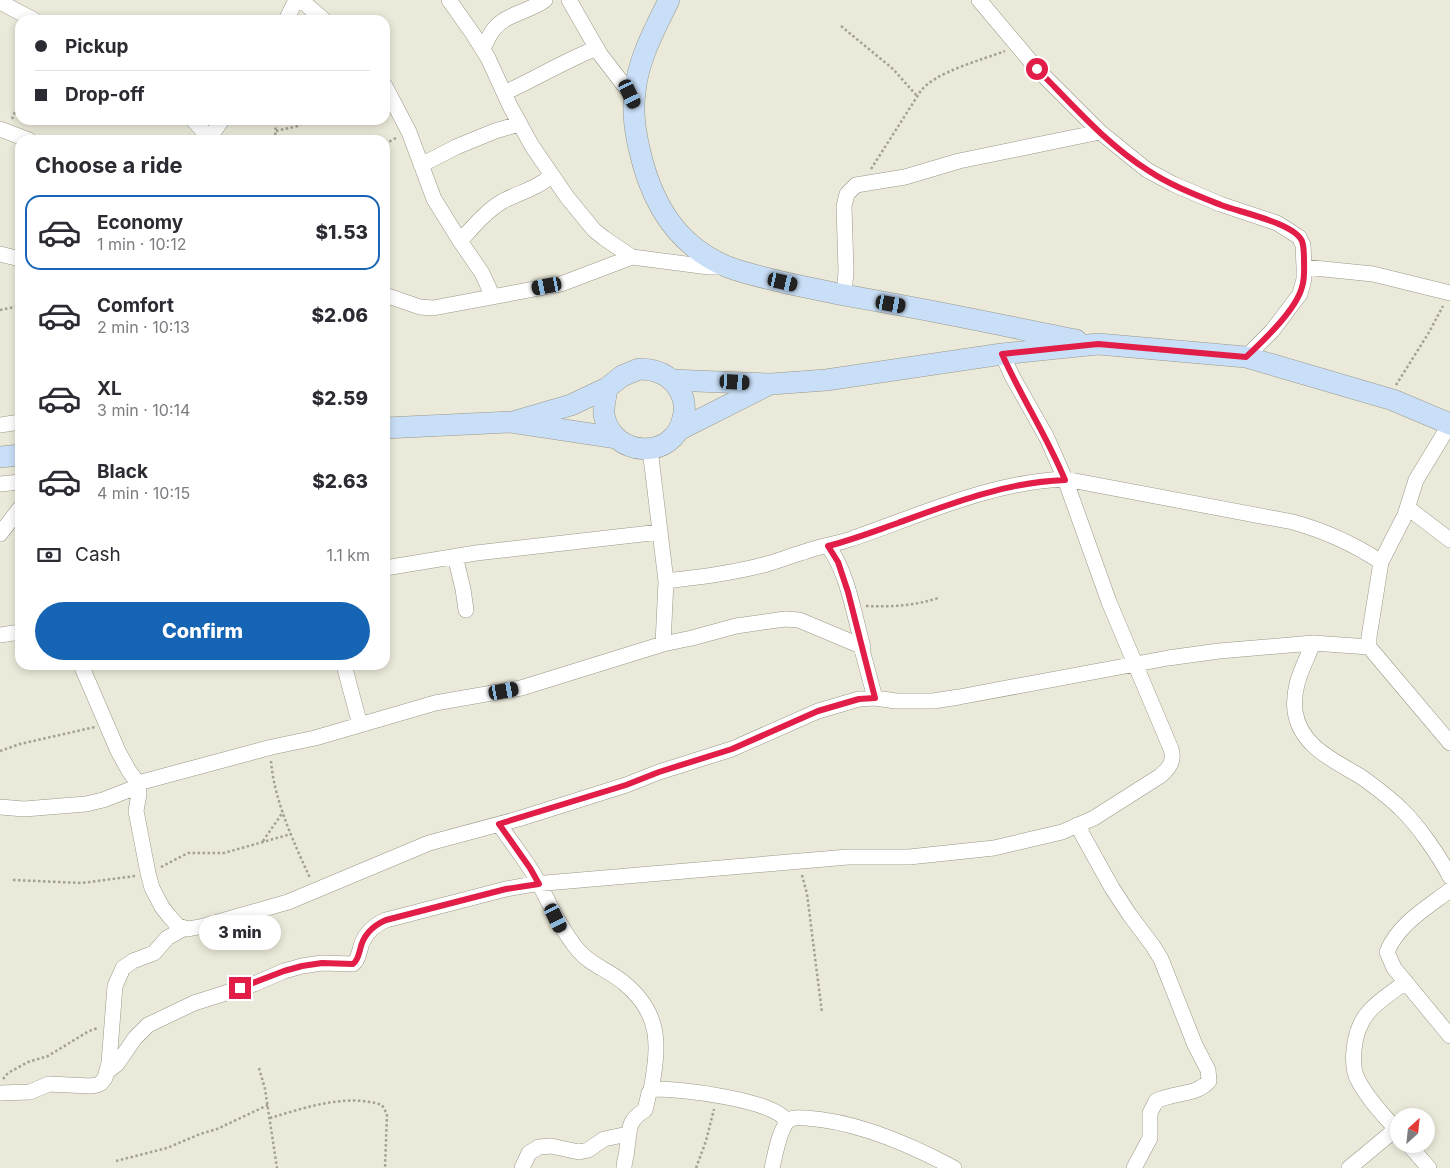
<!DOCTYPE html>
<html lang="en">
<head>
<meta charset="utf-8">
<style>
  :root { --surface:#fff; --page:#f7f7f7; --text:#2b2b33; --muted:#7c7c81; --line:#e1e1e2; --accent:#1565b4 }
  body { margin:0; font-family:Inter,sans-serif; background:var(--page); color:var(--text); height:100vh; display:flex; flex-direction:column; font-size:19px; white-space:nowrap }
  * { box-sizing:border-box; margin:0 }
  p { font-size:16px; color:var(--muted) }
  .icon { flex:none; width:28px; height:28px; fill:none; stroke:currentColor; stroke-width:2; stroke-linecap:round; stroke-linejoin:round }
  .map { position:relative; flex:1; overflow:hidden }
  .panel { position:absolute; left:15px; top:135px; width:375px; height:535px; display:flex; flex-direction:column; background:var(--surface); border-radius:15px; box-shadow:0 2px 8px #0003 }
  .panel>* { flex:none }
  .hud { position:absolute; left:15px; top:15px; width:375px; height:110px; border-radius:15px; box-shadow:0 2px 8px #0003; display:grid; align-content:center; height:110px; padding:0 20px; background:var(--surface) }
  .needle { width:32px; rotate:27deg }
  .buttons { position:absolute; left:1390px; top:1108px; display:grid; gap:10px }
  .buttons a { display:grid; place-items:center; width:45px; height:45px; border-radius:50%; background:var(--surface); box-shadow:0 2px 8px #0003; font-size:25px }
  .end { position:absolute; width:22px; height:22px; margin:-11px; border:6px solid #e11d48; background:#fff; box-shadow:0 0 0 2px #fff }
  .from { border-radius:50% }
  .bubble { position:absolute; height:35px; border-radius:18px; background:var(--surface); box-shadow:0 2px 8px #0003; font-size:16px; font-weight:800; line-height:35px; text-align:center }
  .car { position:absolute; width:15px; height:30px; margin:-15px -8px; border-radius:6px; box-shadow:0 0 4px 1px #0007; background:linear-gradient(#222 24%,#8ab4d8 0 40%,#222 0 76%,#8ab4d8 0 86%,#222 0) }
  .hud b { display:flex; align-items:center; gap:18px; height:48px; font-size:19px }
  .hud b+b { border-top:1px solid var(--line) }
  .hud i { width:12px; height:12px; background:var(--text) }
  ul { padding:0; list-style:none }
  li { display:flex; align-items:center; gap:15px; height:75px; margin:0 10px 8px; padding:0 10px; border:2px solid transparent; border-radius:15px }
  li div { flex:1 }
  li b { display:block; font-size:19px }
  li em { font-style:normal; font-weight:800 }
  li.active { border-color:var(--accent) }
  li>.icon { width:45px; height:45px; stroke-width:1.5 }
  h2 { padding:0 20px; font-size:22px; line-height:60px }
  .pay { display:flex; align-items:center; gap:12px; height:55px; padding:0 20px; font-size:19px }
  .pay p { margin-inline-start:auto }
  .action { display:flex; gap:10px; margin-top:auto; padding:10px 20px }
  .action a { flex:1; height:58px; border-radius:30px; background:var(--accent); color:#fff; font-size:20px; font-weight:800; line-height:58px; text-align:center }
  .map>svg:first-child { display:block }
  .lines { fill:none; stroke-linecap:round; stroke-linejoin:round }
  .minor-casing { stroke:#9a9888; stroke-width:16 }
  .secondary-casing { stroke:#9a9888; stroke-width:22 }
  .path { stroke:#a3a195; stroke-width:2.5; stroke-dasharray:2.5 2.5; stroke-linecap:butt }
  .minor { stroke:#fff; stroke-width:15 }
  .secondary { stroke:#c9dff7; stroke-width:21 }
  .route { stroke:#e11d48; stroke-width:6 }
</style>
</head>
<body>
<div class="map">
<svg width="1450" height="1168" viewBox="0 0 1450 1168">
  <rect width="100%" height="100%" fill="#ebe9d9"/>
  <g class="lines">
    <defs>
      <path id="minor" d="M301 0 324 20
        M449 0 473 34 488 58 510 106 532 146 567 197 594 230 604 238 632 257 709 267H722
        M569 0 600 54 630 93 634 103
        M979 0 1037 69 1100 132 1147 170 1173 184 1220 204 1277 223 1299 237 1303 245 1304 267V279L1300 294 1272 331 1246 357
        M0 2 34 20
        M286 20 296 0
        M483 49C486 42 489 35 494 29 507 13 529 12 545 0
        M385 86 409 132 434 199 460 241 482 273 493 297
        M504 93C535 79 564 61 597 48
        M193 120 211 140
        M0 129 29 140
        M208 140 222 120
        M421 165 456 147 495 131 519 124
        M460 241C473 227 486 211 503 201 520 192 537 189 552 175
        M0 254 20 259
        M1304 267 1373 274 1450 293
        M385 295 420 307 433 308 561 284 632 257
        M844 295 846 271 844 206 847 194 856 185 905 177 959 161 1100 132
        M1450 424 1416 480 1405 515 1381 562 1369 637V647L1450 743
        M0 425 20 422
        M650 449 666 581 663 644
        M0 484 20 482
        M1408 508 1450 540
        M0 534 20 508
        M828 546C848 573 854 615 863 647
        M455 556 463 589 466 610
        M385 568 476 553 660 532
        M666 581C700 577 734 573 767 564 781 560 793 555 807 551 821 546 836 544 851 539 921 515 990 482 1065 479L1293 522C1325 531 1354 544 1381 562
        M0 635 20 632
        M1369 647 1313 643C1304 666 1292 685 1295 711 1300 746 1333 760 1360 776 1374 786 1389 797 1401 809 1418 825 1440 857 1450 877
        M81 665 118 751 129 771 138 783 139 794 136 811 148 873 152 888 162 907 169 916 178 926 188 929 204 926 288 902 429 843 518 819 626 785 659 772 732 749 818 711 859 699 875 698 896 701H933L959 697 1168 658 1219 651 1313 643
        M344 665 360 725
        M138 783 272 747 315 738 435 703 521 688 663 644 692 638 736 626 785 619 799 620 861 646 875 698
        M0 807 24 809 86 804 103 800 139 786
        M499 824C511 842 525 859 536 878 549 902 560 928 578 950 590 965 609 970 624 983 662 1014 659 1046 651 1090
        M1077 825 1112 888 1129 914 1153 946 1161 959 1195 1045 1208 1070 1209 1081C1196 1096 1173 1092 1156 1101L1150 1113V1138L1134 1168
        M1450 890C1428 907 1398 924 1387 952L1394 968 1450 1036
        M107 1072 117 1064 135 1038 148 1025 194 1003 254 984 284 971 302 966 322 963 353 964C358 960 358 956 360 950 363 935 372 926 386 920L506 889 534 884 848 857H909L994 848 1062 832 1094 818 1160 776C1169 769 1175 761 1171 749L1109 602 1065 479 1047 438 1012 376 1002 354
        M0 1093 30 1092 49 1084 90 1086 97 1085 101 1083 105 1078 109 1063 115 986 123 968 133 961 154 953 167 938 185 928
        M1399 1133C1385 1116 1368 1100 1358 1080 1353 1071 1353 1060 1354 1050 1357 1013 1378 1002 1406 982
        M1408 1144 1429 1168
        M522 1168 529 1153 539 1147 551 1146 579 1152 588 1150 604 1139 628 1134
        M624 1168C624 1161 627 1155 627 1148 630 1129 627 1121 645 1110L649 1093 653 1089C681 1089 771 1099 787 1121
        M772 1168C775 1156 780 1124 791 1119 795 1117 801 1118 806 1118 855 1121 911 1145 954 1168
        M1349 1168 1396 1129"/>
      <path id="secondary" d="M669 0C655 29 638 59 635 92 632 112 635 132 640 152 652 204 677 246 728 267 746 274 767 278 786 283 822 291 858 298 894 304 955 315 1015 328 1076 340
        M639 369C655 369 669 374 678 388 684 397 686 407 683 418 674 461 612 458 604 415 603 406 606 397 607 388L622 376Z
        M671 380 771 384 826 380 1002 354 1098 344 1246 357 1393 400 1450 424
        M516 421 571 405 607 388
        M385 428 511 422 617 438
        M679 430 768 385
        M0 457 20 455"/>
    </defs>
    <use href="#minor" class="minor-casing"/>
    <use href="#secondary" class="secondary-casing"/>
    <path class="path" d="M841 26 893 69 917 96
      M12 119 20 100
      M276 131 298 126 308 120
      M275 140 276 120
      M385 144 396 138
      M871 169 920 92C934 72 982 60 1005 51
      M0 310 20 306
      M1396 385 1428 334 1443 306
      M866 606C891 607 914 606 938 598
      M0 751 20 744 95 727
      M271 761C274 800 294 843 310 878
      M263 841 283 812
      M161 867 188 853H224L291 834
      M802 875 807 894 822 1013
      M13 880 82 883 135 876
      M259 1068 265 1089 277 1168
      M3 1079 8 1073 28 1062 48 1056 89 1031 98 1028
      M270 1118C304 1108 346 1093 382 1105L387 1114 385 1168
      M116 1161 167 1148 200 1134 217 1129 268 1105
      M696 1168 706 1141 714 1109"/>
    <use href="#minor" class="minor"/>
    <use href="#secondary" class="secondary"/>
  </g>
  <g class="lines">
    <path class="route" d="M240 988 284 971 302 966 322 963 353 964C358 960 358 956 360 950 363 935 372 926 386 920L506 889 539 884 530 868 499 824 626 785 659 772 732 749 818 711 859 699 875 698 848 592 838 562 828 546C852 540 875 531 898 523 952 503 1007 482 1065 480 1047 436 1021 397 1002 354L1098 344 1246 357C1264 340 1296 310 1302 287 1305 278 1304 269 1304 260 1304 254 1304 247 1302 241 1294 223 1239 212 1221 205 1196 195 1170 185 1149 171 1106 144 1072 104 1037 69"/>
  </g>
</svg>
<div class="buttons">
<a><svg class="needle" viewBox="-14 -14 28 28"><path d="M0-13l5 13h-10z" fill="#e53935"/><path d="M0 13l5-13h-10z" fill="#7c7c81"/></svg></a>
</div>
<i class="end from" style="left:1037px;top:69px"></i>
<i class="end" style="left:240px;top:988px"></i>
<div class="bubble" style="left:199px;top:915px;width:82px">3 min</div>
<i class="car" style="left:630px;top:94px;rotate:155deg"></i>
<i class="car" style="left:783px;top:282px;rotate:103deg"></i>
<i class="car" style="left:547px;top:286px;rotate:259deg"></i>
<i class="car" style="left:891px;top:304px;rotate:100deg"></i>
<i class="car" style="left:735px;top:382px;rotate:93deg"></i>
<i class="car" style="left:504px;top:691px;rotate:80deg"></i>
<i class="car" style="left:556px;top:918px;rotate:154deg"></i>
<div class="hud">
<b><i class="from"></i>Pickup</b>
<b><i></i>Drop-off</b>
</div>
<section class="panel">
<h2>Choose a ride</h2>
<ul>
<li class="active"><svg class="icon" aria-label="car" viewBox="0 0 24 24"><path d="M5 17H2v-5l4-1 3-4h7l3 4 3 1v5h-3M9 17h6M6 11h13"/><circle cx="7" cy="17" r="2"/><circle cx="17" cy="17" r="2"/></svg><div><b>Economy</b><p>1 min · 10:12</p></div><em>$1.53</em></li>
<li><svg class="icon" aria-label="car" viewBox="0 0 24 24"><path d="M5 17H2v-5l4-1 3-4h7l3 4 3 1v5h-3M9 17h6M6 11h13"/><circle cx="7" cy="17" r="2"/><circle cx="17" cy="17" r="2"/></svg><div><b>Comfort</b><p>2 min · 10:13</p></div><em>$2.06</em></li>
<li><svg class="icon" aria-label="car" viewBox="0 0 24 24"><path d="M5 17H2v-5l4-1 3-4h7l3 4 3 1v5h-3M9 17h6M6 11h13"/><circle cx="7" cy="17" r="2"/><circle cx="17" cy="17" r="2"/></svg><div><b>XL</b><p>3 min · 10:14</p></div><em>$2.59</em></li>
<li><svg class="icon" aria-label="car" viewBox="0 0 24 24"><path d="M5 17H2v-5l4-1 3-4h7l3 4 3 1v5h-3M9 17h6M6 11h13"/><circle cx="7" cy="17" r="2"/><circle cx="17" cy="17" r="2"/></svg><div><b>Black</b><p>4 min · 10:15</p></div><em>$2.63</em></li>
</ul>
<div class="pay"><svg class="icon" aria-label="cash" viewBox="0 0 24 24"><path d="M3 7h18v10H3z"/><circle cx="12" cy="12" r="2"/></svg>Cash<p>1.1 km</p></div>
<div class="action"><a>Confirm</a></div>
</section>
</div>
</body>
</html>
